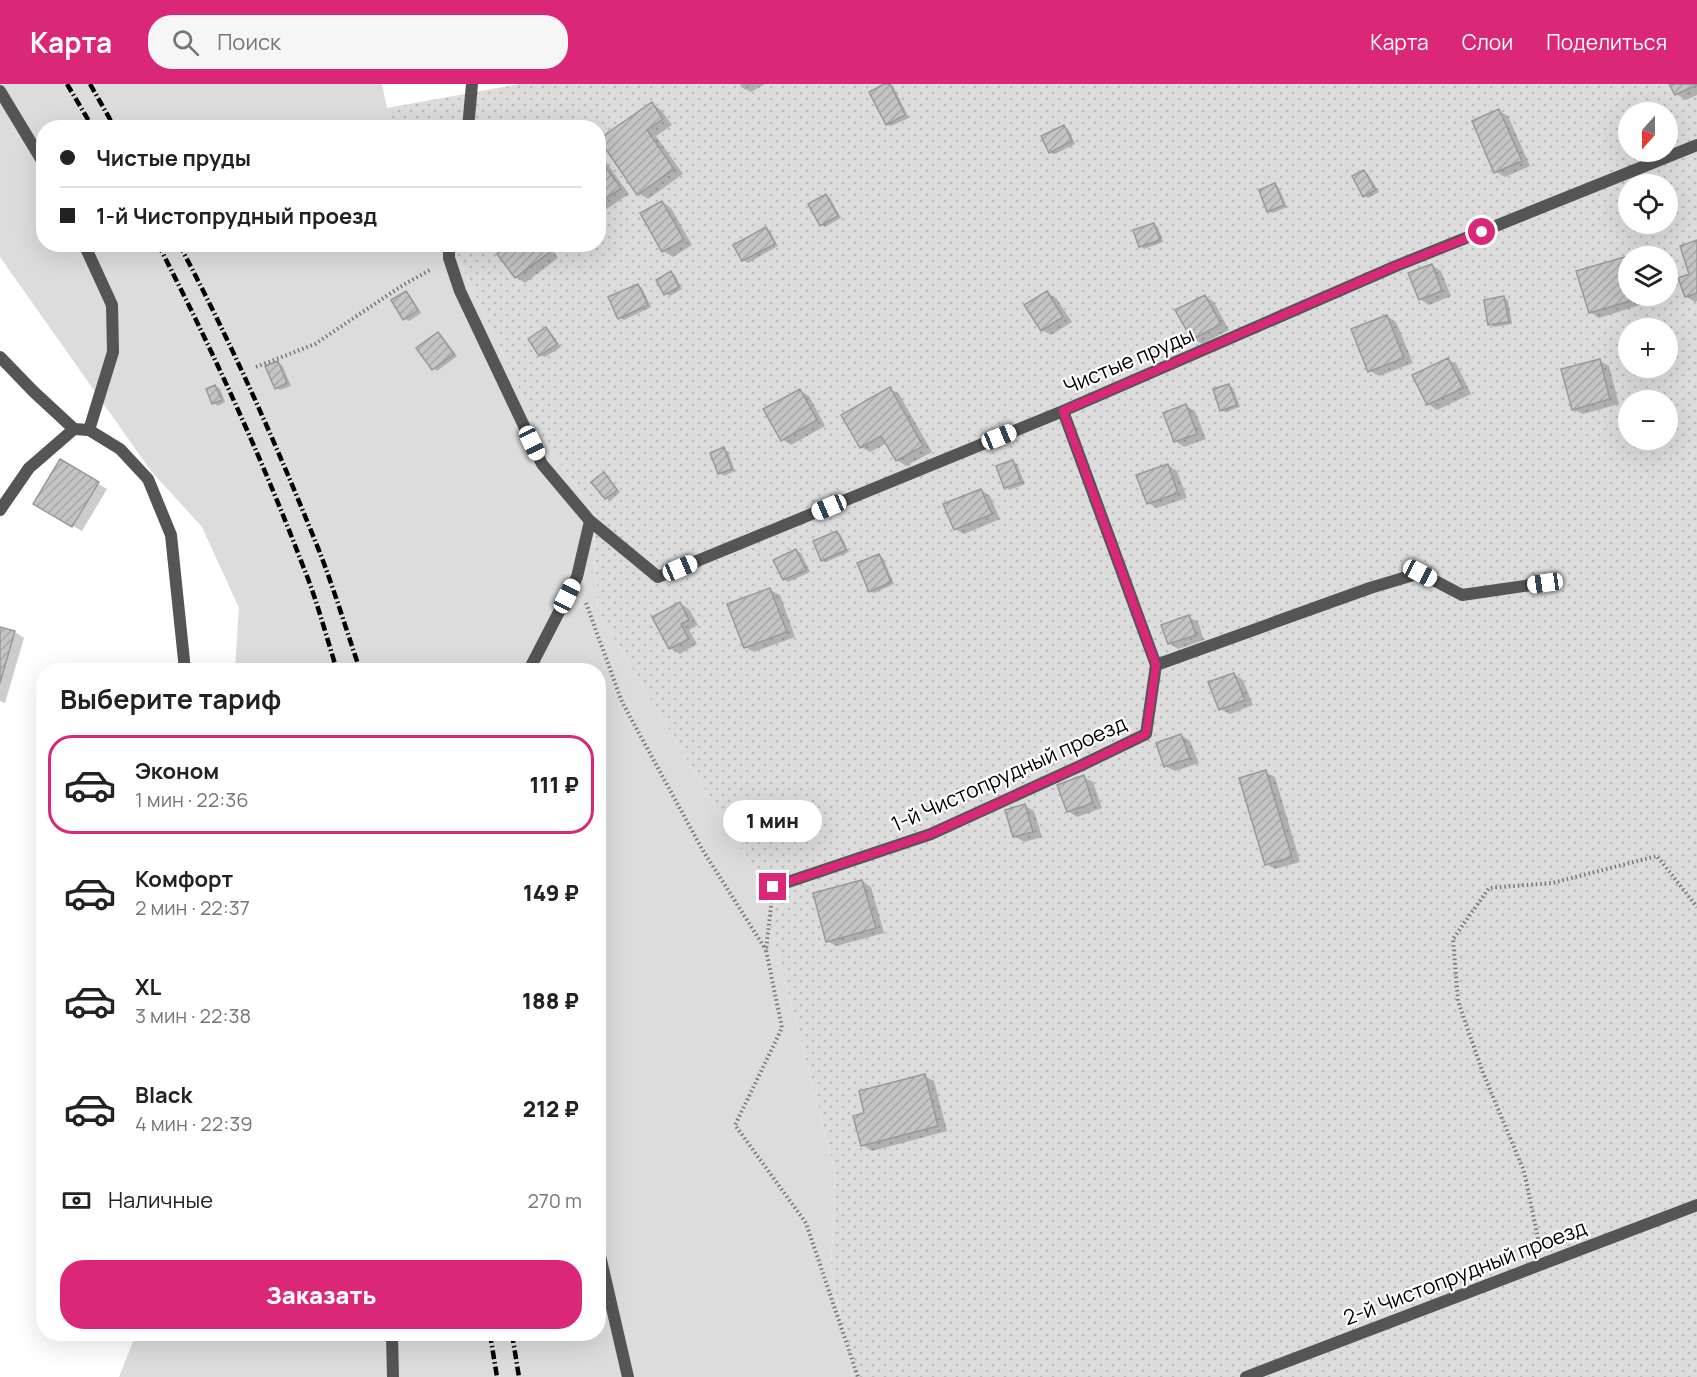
<!DOCTYPE html>
<html lang="ru">
<head>
<meta charset="utf-8">
<style>
  :root { --surface:#fff; --page:#f6f6f6; --text:#222; --muted:#767676; --line:#e0e0e0; --accent:#db2777 }
  body { margin:0; font-family:Manrope,sans-serif; background:var(--page); color:var(--text); height:100vh; display:flex; flex-direction:column; font-size:22px; white-space:nowrap }
  * { box-sizing:border-box; margin:0 }
  p { font-size:20px; color:var(--muted) }
  .icon { flex:none; width:33px; height:33px; fill:none; stroke:currentColor; stroke-width:2; stroke-linecap:round; stroke-linejoin:round }
  .map { position:relative; flex:1; overflow:hidden }
  .side { position:absolute; left:36px; top:579px; width:570px; height:678px; display:flex; flex-direction:column; background:var(--surface); border-radius:24px; box-shadow:0 6px 24px #0002 }
  .side>* { flex:none }
  .hud { position:absolute; left:36px; top:36px; width:570px; height:132px; border-radius:24px; box-shadow:0 6px 24px #0002; display:grid; align-content:center; height:132px; padding:0 24px; background:var(--surface) }
  .needle { width:39px; rotate:201deg }
  .buttons { position:absolute; left:1618px; top:18px; display:grid; gap:12px }
  .buttons a { display:grid; place-items:center; width:60px; height:60px; border-radius:50%; background:var(--surface); box-shadow:0 6px 24px #0002; font-size:30px }
  .end { position:absolute; width:27px; height:27px; margin:-14px; border:8px solid #db2777; background:#fff; box-shadow:0 0 0 3px #fff }
  .from { border-radius:50% }
  .bubble { position:absolute; height:42px; border-radius:21px; background:var(--surface); box-shadow:0 6px 24px #0002; font-size:20px; font-weight:800; line-height:42px; text-align:center }
  .car { position:absolute; width:18px; height:36px; margin:-18px -9px; border-radius:8px; box-shadow:0 0 4px 2px #0007; background:linear-gradient(#fff 24%,#345 0 40%,#fff 0 76%,#345 0 86%,#fff 0) }
  .hud b { display:flex; align-items:center; gap:21px; height:57px; font-size:22px }
  .hud b+b { border-top:2px solid var(--line) }
  .hud i { width:15px; height:15px; background:var(--text) }
  ul { padding:0; list-style:none }
  li { display:flex; align-items:center; gap:18px; height:99px; margin:0 12px 9px; padding:0 12px; border:3px solid transparent; border-radius:24px }
  li div { flex:1 }
  li b { display:block; font-size:22px }
  li em { font-style:normal; font-weight:800 }
  li.selected { border-color:var(--accent) }
  li>.icon { width:54px; height:54px; stroke-width:1.5 }
  h2 { padding:0 24px; font-size:27px; line-height:72px }
  .pay { display:flex; align-items:center; gap:15px; height:66px; padding:0 24px; font-size:22px }
  .pay p { margin-inline-start:auto }
  .cta { display:flex; gap:12px; margin-top:auto; padding:12px 24px }
  .cta a { flex:1; height:69px; border-radius:24px; background:var(--accent); color:#fff; font-size:24px; font-weight:800; line-height:69px; text-align:center }
  header { display:flex; align-items:center; gap:36px; box-sizing:border-box; height:84px; padding:0 30px; background:var(--accent); color:#fff }
  header strong { font-size:28px }
  nav { display:flex; gap:33px; margin-inline-start:auto; font-size:21px }
  .search { width:420px; height:54px; background:var(--page); display:flex; align-items:center; gap:15px; box-sizing:border-box; padding:0 21px; border-radius:24px; color:var(--muted); font-size:22px }
  .map>svg:first-child { display:block }
  .grass { fill:#dcdcdc }
  .garden { fill:url(#garden-dots); fill-rule:evenodd }
  .shadow { fill:#0003 }
  .building { fill:url(#building-hatch); stroke:#999; stroke-width:1.5 }
  .lines { fill:none; stroke-linecap:round; stroke-linejoin:round }
  .path { stroke:#777; stroke-width:4; stroke-dasharray:1.5 3; stroke-linecap:butt }
  .service { stroke:#555; stroke-width:12 }
  .minor { stroke:#555; stroke-width:12 }
  .rail { stroke:#000; stroke-width:4.5; stroke-dasharray:9 3 1.5 3; stroke-linecap:butt }
  .route { stroke:#db2777; stroke-width:8 }
  .labels { text-anchor:middle; stroke-width:4.5; stroke-linejoin:round; paint-order:stroke }
  .street-label { font-size:21px; fill:#000; stroke:#fff }
</style>
</head>
<body>
<header>
<strong>Карта</strong>
<div class="search"><svg class="icon" aria-label="search" viewBox="0 0 24 24"><circle cx="10" cy="10" r="6"/><path d="M15 15l6 6"/></svg>Поиск</div>
<nav><a>Карта</a><a>Слои</a><a>Поделиться</a></nav>
</header>
<div class="map">
<svg width="1697" height="1293" viewBox="0 0 1697 1293">
  <defs>
    <pattern id="garden-dots" width="8" height="8" patternUnits="userSpaceOnUse" patternTransform="scale(1.5)"><rect width="8" height="8" fill="#dcdcdc"/><path d="M2 2h.1M6 6h.1" fill="none" stroke="#bbb" stroke-width="1.8" stroke-linecap="round"/></pattern>
    <pattern id="building-hatch" width="6" height="6" patternUnits="userSpaceOnUse" patternTransform="scale(1.5)"><rect width="6" height="6" fill="#c4c4c4"/><path d="M-1 1l2-2M0 6l6-6M5 7l2-2" fill="none" stroke="#a7a7a7"/></pattern>
  </defs>
  <rect width="100%" height="100%" fill="#fff"/>
  <path class="grass" d="M0 0H382L387 24 396 43 44 44V160L452 161 543 356 593 426 598 528 758 793 836 1090 831 1182 852 1293H119L136 1250H598V586H235L239 524 202 443 151 387 0 173Z"/>
  <path class="garden" d="M519 0H1697V1293H852L831 1182 836 1090 758 793 598 528 593 426 543 356 452 161 598 160V44L396 43 387 24ZM1629 28H1668V68H1629ZM1629 100H1668V140H1629ZM1629 172H1668V212H1629ZM1629 244H1668V284H1629ZM1629 316H1668V356H1629Z"/>
  <path class="shadow" d="M740 0H765L751 8 741 3Z
    M888 0 893 2 909 34 891 42 887 40Z
    M1671 0H1697V11L1686 16 1676 10Z
    M652 20 661 26 672 41 656 52 683 90 648 115 638 109 601 55Z
    M1499 27 1508 32 1530 82 1505 93 1496 88Z
    M1064 43 1068 45 1075 60 1055 70 1051 68Z
    M598 67 629 110 598 131Z
    M1364 87 1368 90 1379 108 1368 114 1364 111Z
    M1275 101 1279 104 1287 123 1273 129 1269 127Z
    M826 112 830 114 841 134 825 143 821 140Z
    M662 118 671 124 692 161 673 173 663 167 642 130Z
    M1154 140 1158 143 1163 158 1144 165 1140 162Z
    M766 144 770 147 778 162 748 179 743 176 735 161Z
    M1697 158V217L1695 218 1686 212Z
    M512 160H548L558 174 525 199 516 193 499 171Z
    M1629 173V212H1655L1656 216 1599 234 1590 228Z
    M1432 181 1441 187 1451 212 1429 221 1420 215Z
    M671 189 675 191 682 205 670 212 666 210Z
    M638 201 642 204 651 223 624 236 620 234Z
    M406 209 410 211 421 229 409 237 404 234Z
    M1047 209 1056 214 1072 238 1051 251 1042 246Z
    M1205 212 1214 218 1229 246 1202 260 1193 255Z
    M1504 214 1508 216 1512 240 1494 243 1490 240Z
    M1387 232 1396 238 1413 279 1379 292 1370 287Z
    M546 244 550 247 561 263 545 273 540 271Z
    M438 249 442 252 457 272 437 287 433 284Z
    M1448 275 1457 281 1471 310 1437 326 1428 320Z
    M1599 276 1609 282 1619 320 1583 330 1573 325Z
    M278 279 282 281 291 302 280 306 276 304Z
    M1229 301 1233 304 1240 323 1226 328 1221 326Z
    M215 302 220 305 225 318 218 322 214 319Z
    M890 305 899 310 932 368 906 382 897 376 887 359 870 368 861 363Z
    M799 306 809 312 825 342 791 361 782 355Z
    M1186 322 1195 327 1206 355 1184 363 1175 357Z
    M724 365 728 368 735 387 724 392 720 389Z
    M60 377 107 405 82 447 35 420Z
    M1013 378 1017 380 1025 400 1009 406 1005 403Z
    M1168 381 1177 387 1187 414 1157 424 1148 419Z
    M604 390 608 393 620 408 610 417 606 414Z
    M981 406 990 412 1000 435 964 450 955 445Z
    M837 448 841 451 849 468 826 478 822 476Z
    M796 467 801 469 810 488 788 498 784 495Z
    M879 471 883 474 894 500 874 509 870 507Z
    M770 506 780 511 795 553 754 568 745 563Z
    M680 519 689 525 698 541 689 546 697 560 680 570 670 564 654 533Z
    M1189 533 1198 538 1204 556 1178 565 1169 559Z
    M0 544 15 548 24 554 5 619 0 617Z
    M1234 590 1243 596 1253 621 1230 630 1220 625Z
    M1181 651 1190 657 1199 679 1175 687 1165 682Z
    M1265 688 1275 693 1300 778 1275 785 1266 780Z
    M1083 693 1093 698 1102 724 1077 733 1068 727Z
    M1024 721 1034 727 1042 753 1024 758 1015 752Z
    M862 797 871 803 884 849 836 862 827 857Z
    M924 992 934 997 947 1047 872 1067 863 1061 866 1030Z"/>
  <path class="building" d="M884 0H890L905 31 886 41 869 8Z
    M1669 0H1697V1L1675 11Z
    M652 18 663 35 647 46 674 85 637 111 599 55Z
    M1499 25 1522 77 1494 89 1472 37Z
    M1064 41 1072 57 1049 69 1041 52Z
    M598 73 621 104 598 120Z
    M1364 86 1375 106 1363 113 1352 92Z
    M1275 99 1284 121 1267 128 1259 106Z
    M826 110 838 132 820 142 808 120Z
    M662 117 684 156 662 168 640 129Z
    M1154 139 1160 156 1139 163 1133 146Z
    M766 143 775 160 742 177 733 161Z
    M1697 156V209L1685 213 1678 194 1689 190 1680 162Z
    M510 160H544L550 168 515 194 497 170Z
    M1635 170 1636 172H1629V212H1647L1589 229 1576 187Z
    M1432 180 1442 207 1419 216 1408 189Z
    M671 187 679 203 664 211 656 196Z
    M638 200 648 221 618 235 608 213Z
    M406 207 418 226 403 236 391 216Z
    M1047 207 1063 233 1041 247 1024 221Z
    M1205 211 1221 240 1192 256 1175 226Z
    M1504 212 1509 238 1488 241 1484 216Z
    M1387 231 1404 274 1368 288 1351 245Z
    M546 243 557 260 539 272 528 255Z
    M438 248 454 270 432 286 416 264Z
    M1448 274 1463 304 1427 321 1412 291Z
    M1600 275 1610 315 1572 326 1561 285Z
    M278 277 287 299 275 305 265 282Z
    M1229 300 1237 321 1220 327 1213 305Z
    M215 301 222 316 212 320 206 305Z
    M890 303 923 362 896 377 881 352 860 364 841 331Z
    M800 305 817 336 781 357 763 325Z
    M1186 320 1197 350 1174 358 1163 329Z
    M724 363 732 385 718 390 710 369Z
    M60 375 99 398 72 443 33 420Z
    M1013 376 1021 398 1004 404 996 382Z
    M1168 380 1178 409 1147 420 1136 391Z
    M604 388 617 406 605 415 591 398Z
    M981 405 992 430 954 446 943 420Z
    M837 447 846 466 821 477 813 457Z
    M796 465 806 486 783 496 773 476Z
    M879 470 891 498 869 508 857 479Z
    M770 504 787 548 744 564 727 520Z
    M680 518 689 536 681 540 689 555 669 565 652 533Z
    M1189 531 1196 551 1168 560 1161 541Z
    M0 543 15 547 0 599Z
    M1234 589 1245 616 1219 626 1208 598Z
    M1181 650 1190 674 1164 683 1156 659Z
    M1266 686 1292 773 1265 781 1239 694Z
    M1084 691 1093 719 1067 728 1057 701Z
    M1025 720 1033 748 1013 753 1005 726Z
    M862 796 876 844 826 858 813 809Z
    M925 990 938 1042 861 1062 853 1032 864 1029 859 1007Z"/>
  <g class="lines">
    <path class="path" d="M256 283 315 260 403 201 430 186
      M586 519 622 618 702 765 766 866
      M771 822 766 866 782 944 735 1041 806 1139 858 1293
      M1539 1159 1524 1087 1483 989 1458 917 1453 855 1489 804 1552 799 1657 772 1697 823"/>
    <path class="service" d="M468 44 472 0
      M449 160V174L460 207 542 380 590 437 577 493 529 586
      M0 273 34 308 74 345 89 346 120 365 148 395 171 451 185 586
      M1063 327 1156 581
      M590 437 658 493 1063 327 1396 182 1697 61
      M773 803 931 750 1082 681 1146 650 1156 581 1370 504 1420 489 1462 511 1545 499
      M598 1163 628 1293
      M392 1250 393 1293
      M1246 1293 1697 1121"/>
    <path class="minor" d="M0 7 44 80
      M84 160 112 221 113 268 89 346
      M0 426 29 384 74 345"/>
    <path class="rail" d="M67 0 93 44
      M90 0 115 44
      M158 160C212 265 261 372 303 482 317 516 326 552 337 586
      M179 160C232 260 278 364 320 469 335 508 347 548 360 586
      M490 1250 497 1293
      M512 1250 519 1293"/>
  </g>
  <g class="lines">
    <path class="route" d="M773 803 931 750 1082 681 1146 650 1156 581 1063 327 1396 182 1482 148"/>
  </g>
  <g class="labels">
    <g class="street-label">
      <text transform="translate(1129 277) rotate(-23)" y="7">Чистые пруды</text>
      <text transform="translate(1009 690) rotate(-24)" y="7">1-й Чистопрудный проезд</text>
      <text transform="translate(1465 1189) rotate(-21)" y="7">2-й Чистопрудный проезд</text>
    </g>
  </g>
</svg>
<div class="buttons">
<a><svg class="needle" viewBox="-14 -14 28 28"><path d="M0-13l5 13h-10z" fill="#e53935"/><path d="M0 13l5-13h-10z" fill="#767676"/></svg></a>
<a><svg class="icon" aria-label="locate" viewBox="0 0 24 24"><circle cx="12" cy="12" r="6"/><path d="M12 2v4M12 18v4M2 12h4M18 12h4"/></svg></a>
<a><svg class="icon" aria-label="layers" viewBox="0 0 24 24"><path d="M12 4l9 5-9 5-9-5zM3 14l9 5 9-5"/></svg></a>
<a>+</a>
<a>−</a>
</div>
<i class="end from" style="left:1482px;top:148px"></i>
<i class="end" style="left:773px;top:803px"></i>
<div class="bubble" style="left:723px;top:716px;width:99px">1 мин</div>
<i class="car" style="left:999px;top:353px;rotate:68deg"></i>
<i class="car" style="left:532px;top:359px;rotate:155deg"></i>
<i class="car" style="left:829px;top:423px;rotate:247deg"></i>
<i class="car" style="left:680px;top:484px;rotate:67deg"></i>
<i class="car" style="left:1420px;top:489px;rotate:118deg"></i>
<i class="car" style="left:1545px;top:499px;rotate:262deg"></i>
<i class="car" style="left:567px;top:512px;rotate:27deg"></i>
<div class="hud">
<b><i class="from"></i>Чистые пруды</b>
<b><i></i>1-й Чистопрудный проезд</b>
</div>
<section class="side">
<h2>Выберите тариф</h2>
<ul>
<li class="selected"><svg class="icon" aria-label="car" viewBox="0 0 24 24"><path d="M5 17H2v-5l4-1 3-4h7l3 4 3 1v5h-3M9 17h6M6 11h13"/><circle cx="7" cy="17" r="2"/><circle cx="17" cy="17" r="2"/></svg><div><b>Эконом</b><p>1 мин · 22:36</p></div><em>111 ₽</em></li>
<li><svg class="icon" aria-label="car" viewBox="0 0 24 24"><path d="M5 17H2v-5l4-1 3-4h7l3 4 3 1v5h-3M9 17h6M6 11h13"/><circle cx="7" cy="17" r="2"/><circle cx="17" cy="17" r="2"/></svg><div><b>Комфорт</b><p>2 мин · 22:37</p></div><em>149 ₽</em></li>
<li><svg class="icon" aria-label="car" viewBox="0 0 24 24"><path d="M5 17H2v-5l4-1 3-4h7l3 4 3 1v5h-3M9 17h6M6 11h13"/><circle cx="7" cy="17" r="2"/><circle cx="17" cy="17" r="2"/></svg><div><b>XL</b><p>3 мин · 22:38</p></div><em>188 ₽</em></li>
<li><svg class="icon" aria-label="car" viewBox="0 0 24 24"><path d="M5 17H2v-5l4-1 3-4h7l3 4 3 1v5h-3M9 17h6M6 11h13"/><circle cx="7" cy="17" r="2"/><circle cx="17" cy="17" r="2"/></svg><div><b>Black</b><p>4 мин · 22:39</p></div><em>212 ₽</em></li>
</ul>
<div class="pay"><svg class="icon" aria-label="cash" viewBox="0 0 24 24"><path d="M3 7h18v10H3z"/><circle cx="12" cy="12" r="2"/></svg>Наличные<p>270 m</p></div>
<div class="cta"><a>Заказать</a></div>
</section>
</div>
</body>
</html>
